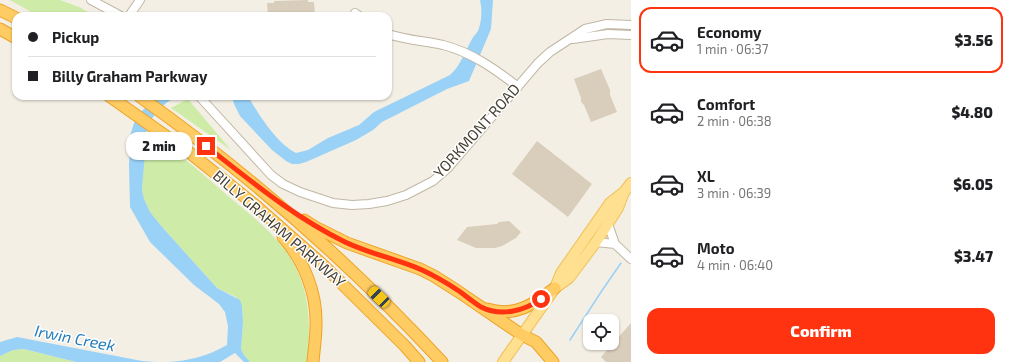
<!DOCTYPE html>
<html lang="en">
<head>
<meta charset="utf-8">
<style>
  :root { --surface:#fff; --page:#f2f2f2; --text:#202124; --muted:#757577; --line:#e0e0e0; --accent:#ff330f }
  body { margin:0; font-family:"Exo 2",sans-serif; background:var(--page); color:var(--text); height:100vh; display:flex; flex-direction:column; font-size:15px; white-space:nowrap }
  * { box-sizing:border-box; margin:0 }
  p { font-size:13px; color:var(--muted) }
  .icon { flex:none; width:22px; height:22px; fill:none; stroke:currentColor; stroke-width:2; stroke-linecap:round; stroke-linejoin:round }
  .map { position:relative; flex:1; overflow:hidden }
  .panel { display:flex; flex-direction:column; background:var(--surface); width:380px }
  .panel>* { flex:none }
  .top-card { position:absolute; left:12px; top:12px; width:380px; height:88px; border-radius:12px; box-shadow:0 1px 3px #0004; display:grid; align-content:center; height:88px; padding:0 16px; background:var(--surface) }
  .fabs { position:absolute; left:583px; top:314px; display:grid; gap:8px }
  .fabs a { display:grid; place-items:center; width:36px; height:36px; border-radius:8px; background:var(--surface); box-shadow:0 1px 3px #0004; font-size:20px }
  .end { position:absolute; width:18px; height:18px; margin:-9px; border:5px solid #ff330f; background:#fff; box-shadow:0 0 0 2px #fff }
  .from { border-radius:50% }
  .bubble { position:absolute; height:28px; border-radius:12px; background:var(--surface); box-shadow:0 1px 3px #0004; font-size:13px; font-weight:800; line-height:28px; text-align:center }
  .car { position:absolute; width:12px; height:24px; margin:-12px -6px; border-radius:5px; box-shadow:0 0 3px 1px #0007; background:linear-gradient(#f5c518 24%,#345 0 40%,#f5c518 0 76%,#345 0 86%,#f5c518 0) }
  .top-card b { display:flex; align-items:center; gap:14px; height:38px; font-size:15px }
  .top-card b+b { border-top:1px solid var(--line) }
  .top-card i { width:10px; height:10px; background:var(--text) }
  ul { padding:7px 0 0; list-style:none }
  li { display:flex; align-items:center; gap:12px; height:66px; margin:0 8px 6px; padding:0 8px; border:2px solid transparent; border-radius:12px }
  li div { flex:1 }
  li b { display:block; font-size:15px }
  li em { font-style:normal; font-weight:800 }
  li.on { border-color:var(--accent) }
  li>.icon { width:36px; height:36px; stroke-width:1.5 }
  .cta { display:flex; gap:8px; margin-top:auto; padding:8px 16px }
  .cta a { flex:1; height:46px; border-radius:12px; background:var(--accent); color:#fff; font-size:16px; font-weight:800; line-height:46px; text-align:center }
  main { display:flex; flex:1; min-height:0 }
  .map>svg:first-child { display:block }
  .green { fill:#ceeca8 }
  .water { fill:#99d1f7 }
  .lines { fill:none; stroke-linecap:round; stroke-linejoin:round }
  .stream { stroke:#99d1f7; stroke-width:1.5 }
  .building { fill:#d9cdbb }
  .minor-casing { stroke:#c0b7a5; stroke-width:10 }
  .major-casing { stroke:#efc156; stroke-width:12 }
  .highway-casing { stroke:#eda325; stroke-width:13 }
  .minor { stroke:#fff; stroke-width:8 }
  .major { stroke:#ffe091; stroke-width:10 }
  .highway { stroke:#ffcb63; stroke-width:11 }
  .route { stroke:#ff330f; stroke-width:5 }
  .labels { text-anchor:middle; stroke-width:3; stroke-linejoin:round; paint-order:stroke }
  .street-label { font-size:15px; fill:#463f33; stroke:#fff }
  .water-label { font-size:16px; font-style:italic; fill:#227bbc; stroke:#fff }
</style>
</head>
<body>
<main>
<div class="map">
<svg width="631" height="362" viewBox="0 0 631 362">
  <rect width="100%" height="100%" fill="#f4efe4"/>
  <path class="green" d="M10 0H60L79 7 95 16H38Z
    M188 99 231 150 171 108Z
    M146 131C158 140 171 149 183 158 199 170 214 184 229 197 257 220 285 241 299 275 311 303 310 333 307 362H250L244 355 241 349 243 323 242 306 236 297 217 288 163 228 150 212 144 199 142 190Z
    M24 349 76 362H0V356L13 350Z"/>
  <path class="water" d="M480 0H493L491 29 469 81 447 89 382 122 373 130 356 140 306 162 299 164H292L286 161 272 150 240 116 234 104 232 96H248C258 114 277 144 296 153L308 150 328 138 359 125 374 112 450 75C461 65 464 53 471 41 473 36 478 33 479 28 482 19 482 9 480 0Z
    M157 96H177L166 103 153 117 147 128 142 190 144 199 150 212 163 228 217 288 240 300 242 306 243 323 241 349 244 355 250 362H244L235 353 220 362H167C189 361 208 356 227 345L228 326 225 312 219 304 194 285 150 242 130 207 129 166 130 136 134 123 141 112Z
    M17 337 142 361 156 362H76L24 349 13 350 0 356V342Z"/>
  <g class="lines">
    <path class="stream" d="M570 340 601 292 621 263"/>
  </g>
  <path class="building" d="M308 0V2H314L315 16H268L267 3H274V1Z
    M601 69 610 90V95L617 112 591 122 584 105 581 102V98L574 79Z
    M537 141 592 184 568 217 512 174Z
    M509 221 521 232 516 238 502 246 495 248H476L457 240 467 227 497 224 499 222Z
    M631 323V362H606L601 357Z"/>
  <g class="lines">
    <defs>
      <path id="minor" d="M91 0 121 16
        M355 13 359 16
        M129 16 140 0
        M388 34C406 40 425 41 443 45 471 52 495 69 518 87
        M573 39 608 34 631 35
        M199 96 271 175 283 184 300 192 333 203 352 205 369 204 387 201 406 195 433 181 448 168 538 63 550 52 585 29 607 24 631 25
        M608 224 615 244 631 259
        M596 242 615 244"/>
      <path id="major" d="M555 288 569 278 596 242 618 208 624 192
        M503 362 555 288 561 273 610 203 624 192 631 183"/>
      <path id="highway" d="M0 10 16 18
        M0 29 16 38
        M109 96 190 153 255 205 323 265 405 346 419 362
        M139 96C249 174 350 263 442 362
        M304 220 315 227 347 243 420 269 434 276 459 292 522 335 536 342 553 362
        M283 237C304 261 317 293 316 325 316 337 314 350 313 362
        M487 309C515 318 534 304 555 288"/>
    </defs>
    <use href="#minor" class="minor-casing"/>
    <use href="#major" class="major-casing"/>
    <use href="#highway" class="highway-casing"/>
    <use href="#minor" class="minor"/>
    <use href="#major" class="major"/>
    <use href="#highway" class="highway"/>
  </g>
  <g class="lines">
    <path class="route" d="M206 146C251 181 294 217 345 242 370 254 397 259 422 270 435 276 447 283 459 291 466 296 473 302 481 307 501 317 524 311 541 299"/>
  </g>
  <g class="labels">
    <g class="street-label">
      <text transform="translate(477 131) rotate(-48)" y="5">YORKMONT ROAD</text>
      <text transform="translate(279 229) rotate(41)" y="5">BILLY GRAHAM PARKWAY</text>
    </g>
    <g class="water-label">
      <text transform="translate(75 338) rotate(11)" y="6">Irwin Creek</text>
    </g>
  </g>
</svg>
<div class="fabs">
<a><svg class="icon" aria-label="locate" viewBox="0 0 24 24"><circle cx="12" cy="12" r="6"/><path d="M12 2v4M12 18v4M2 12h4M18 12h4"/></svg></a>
</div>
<i class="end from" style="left:541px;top:299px"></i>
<i class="end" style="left:206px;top:146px"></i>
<div class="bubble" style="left:126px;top:132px;width:66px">2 min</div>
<i class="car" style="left:379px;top:297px;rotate:314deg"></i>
<div class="top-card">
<b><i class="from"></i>Pickup</b>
<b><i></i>Billy Graham Parkway</b>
</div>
</div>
<section class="panel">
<ul>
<li class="on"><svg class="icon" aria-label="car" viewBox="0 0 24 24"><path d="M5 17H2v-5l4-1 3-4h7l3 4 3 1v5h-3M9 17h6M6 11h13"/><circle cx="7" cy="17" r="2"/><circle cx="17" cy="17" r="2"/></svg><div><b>Economy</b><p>1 min · 06:37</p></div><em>$3.56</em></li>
<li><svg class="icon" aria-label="car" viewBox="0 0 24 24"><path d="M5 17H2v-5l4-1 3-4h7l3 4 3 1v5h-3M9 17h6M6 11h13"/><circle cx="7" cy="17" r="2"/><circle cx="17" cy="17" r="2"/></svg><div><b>Comfort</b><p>2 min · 06:38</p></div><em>$4.80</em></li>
<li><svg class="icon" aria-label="car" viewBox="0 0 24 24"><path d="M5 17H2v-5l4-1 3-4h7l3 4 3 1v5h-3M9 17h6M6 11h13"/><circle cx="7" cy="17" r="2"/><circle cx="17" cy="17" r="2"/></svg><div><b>XL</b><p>3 min · 06:39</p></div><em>$6.05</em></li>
<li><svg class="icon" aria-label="car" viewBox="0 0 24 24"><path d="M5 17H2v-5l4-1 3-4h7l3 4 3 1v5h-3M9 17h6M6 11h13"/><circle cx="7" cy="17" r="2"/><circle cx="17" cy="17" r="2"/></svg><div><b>Moto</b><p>4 min · 06:40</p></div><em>$3.47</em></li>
</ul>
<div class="cta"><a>Confirm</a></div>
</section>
</main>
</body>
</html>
